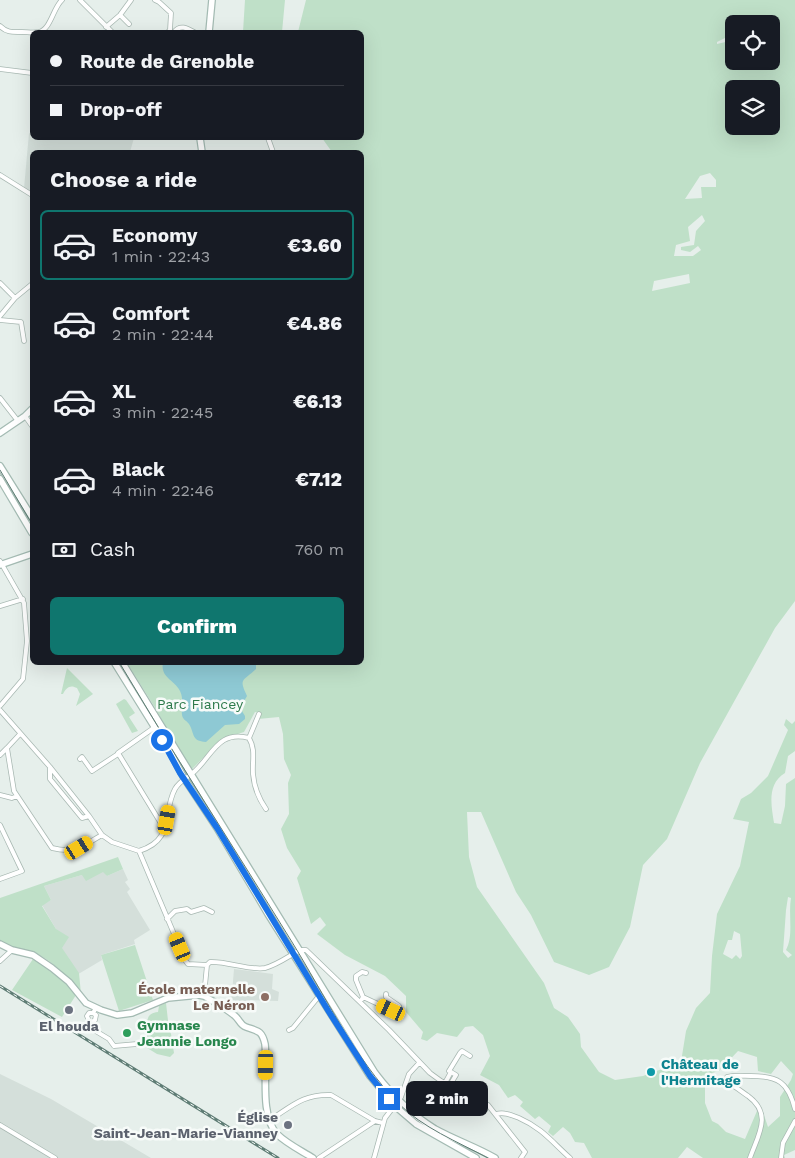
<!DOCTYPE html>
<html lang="en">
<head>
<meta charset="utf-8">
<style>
  :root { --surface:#171b24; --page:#20242c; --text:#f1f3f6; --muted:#9ea1a6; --line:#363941; --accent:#0f766e }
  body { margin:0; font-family:"Work Sans",sans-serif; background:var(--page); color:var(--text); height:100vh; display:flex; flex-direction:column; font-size:19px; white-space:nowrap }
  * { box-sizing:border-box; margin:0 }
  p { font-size:16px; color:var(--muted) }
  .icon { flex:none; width:28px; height:28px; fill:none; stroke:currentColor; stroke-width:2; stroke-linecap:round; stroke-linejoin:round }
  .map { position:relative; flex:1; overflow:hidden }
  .side { position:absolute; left:30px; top:150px; width:334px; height:515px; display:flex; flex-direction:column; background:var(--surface); border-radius:8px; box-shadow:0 5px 20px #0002 }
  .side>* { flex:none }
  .hud { position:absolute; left:30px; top:30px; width:334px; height:110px; border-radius:8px; box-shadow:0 5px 20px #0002; display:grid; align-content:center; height:110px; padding:0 20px; background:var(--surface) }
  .controls { position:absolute; left:725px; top:15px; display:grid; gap:10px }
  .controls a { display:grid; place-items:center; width:55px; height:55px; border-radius:8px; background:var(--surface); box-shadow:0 5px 20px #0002; font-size:25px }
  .end { position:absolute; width:22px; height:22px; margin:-11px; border:6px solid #1a73e8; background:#fff; box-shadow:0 0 0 2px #fff }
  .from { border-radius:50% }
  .bubble { position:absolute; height:35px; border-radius:8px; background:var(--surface); box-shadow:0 5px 20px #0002; font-size:16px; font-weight:800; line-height:35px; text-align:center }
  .car { position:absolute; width:15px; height:30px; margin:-15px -8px; border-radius:6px; box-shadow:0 0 4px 1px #0007; background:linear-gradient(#f5c518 24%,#345 0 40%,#f5c518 0 76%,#345 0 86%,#f5c518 0) }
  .hud b { display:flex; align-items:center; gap:18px; height:48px; font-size:19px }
  .hud b+b { border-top:1px solid var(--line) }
  .hud i { width:12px; height:12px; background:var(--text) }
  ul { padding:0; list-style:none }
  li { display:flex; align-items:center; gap:15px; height:70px; margin:0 10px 8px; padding:0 10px; border:2px solid transparent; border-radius:8px }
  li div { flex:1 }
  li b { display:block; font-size:19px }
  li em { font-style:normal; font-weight:800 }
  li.on { border-color:var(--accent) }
  li>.icon { width:45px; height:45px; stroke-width:1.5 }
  h2 { padding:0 20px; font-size:22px; line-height:60px }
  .pay { display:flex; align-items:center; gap:12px; height:55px; padding:0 20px; font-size:19px }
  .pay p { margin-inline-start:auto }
  .cta { display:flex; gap:10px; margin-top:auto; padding:10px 20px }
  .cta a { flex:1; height:58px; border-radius:8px; background:var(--accent); color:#fff; font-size:20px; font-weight:800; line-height:58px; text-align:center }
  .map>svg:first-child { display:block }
  .built { fill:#d4dfda }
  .green { fill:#bfe0c8; fill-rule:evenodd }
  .water { fill:#8ec9d4 }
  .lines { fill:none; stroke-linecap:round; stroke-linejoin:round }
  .street-casing { stroke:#a8b8b2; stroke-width:5.5 }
  .secondary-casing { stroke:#a4bbb3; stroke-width:8 }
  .street { stroke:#fff; stroke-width:4 }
  .secondary { stroke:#fff; stroke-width:5.5 }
  .tram { stroke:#5f7d75; stroke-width:1 }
  .rail-casing { stroke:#5f7d75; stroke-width:3 }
  .rail { stroke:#f7fbf9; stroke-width:1; stroke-dasharray:4; stroke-linecap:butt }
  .route { stroke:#1a73e8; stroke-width:6 }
  .education-dot { fill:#8d6e63; stroke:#f7fbf9; stroke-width:2 }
  .worship-dot { fill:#6b7280; stroke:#f7fbf9; stroke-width:2 }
  .leisure-dot { fill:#2e9e5b; stroke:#f7fbf9; stroke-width:2 }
  .culture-dot { fill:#0f9aa8; stroke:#f7fbf9; stroke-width:2 }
  .labels { text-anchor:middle; stroke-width:5; stroke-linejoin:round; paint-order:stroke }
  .park-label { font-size:14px; fill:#2d7a4b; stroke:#f7fbf9 }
  .education-label { font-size:14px; font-weight:bold; fill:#785e54; stroke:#f7fbf9; text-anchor:end }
  .leisure-label { font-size:14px; font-weight:bold; fill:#27864d; stroke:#f7fbf9; text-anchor:start }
  .worship-label { font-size:14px; font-weight:bold; fill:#5b616d; stroke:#f7fbf9 }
  .culture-label { font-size:14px; font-weight:bold; fill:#0d838f; stroke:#f7fbf9; text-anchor:start }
</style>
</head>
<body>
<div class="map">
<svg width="795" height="1158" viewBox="0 0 795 1158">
  <rect width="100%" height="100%" fill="#e6efeb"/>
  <path class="built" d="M29 133 32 134V138H134L130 152H32V193L24 188Z
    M123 869 128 880 125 882 130 889 127 892 150 930 134 940 135 944 101 955 102 960 70 979 56 929 42 905 51 900 44 886 82 875 104 871 107 876Z
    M234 969 273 974 272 989 279 992 278 1001 250 1000 248 1007 231 1005Z
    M0 1074 51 1099 151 1158H0Z"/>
  <path class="green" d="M245 0H285L282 32H243Z
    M306 0H795V601L775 628 700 763 667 839 643 865 630 927 609 967 589 975 554 962 531 915 516 892 481 812H467L469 857 477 887 544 983 554 1008 568 1017 580 1034 581 1047 599 1072 615 1080 643 1076 681 1062 686 1031 696 1008 710 993 712 956 717 914 740 866 749 822 733 819 741 799 751 793 768 776 788 730 784 725 786 719 792 724 795 721V751L788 756 785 773C767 784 771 804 774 823L781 824 785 806 786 784 795 778V1150L784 1155 785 1158H703L687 1147 678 1158H592L584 1143 575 1142 570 1133 563 1127 553 1136 548 1132 551 1126 539 1116 535 1119 520 1106 523 1102 515 1095 508 1098 499 1085 480 1075 490 1056 483 1035 473 1026 465 1027 457 1037 437 1033 427 1041 421 1039 423 1032 406 1012V996L385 976 345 955 317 934 326 925 320 917 311 924 297 878 301 871 287 848 281 829 289 814 288 783 291 775 284 759 283 734 279 717 258 719 259 713 255 712 244 732 222 739 192 769 189 768 154 706 127 663 361 662V152H332L322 138H361V32H298ZM766 17 760 24H771V61H734V60L732 61 727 58 734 53V40L717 44V42L725 38 734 37V24H745V21ZM734 89H771V126H746L743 129 735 128 738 126H734ZM710 173 716 180V187H701L702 198 685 199 700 176ZM702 215 705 221 696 231 694 245 681 247V250L690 252 698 246 701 250 693 256H674L676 245 690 241 688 227ZM689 274 690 283 652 291 654 281ZM788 897 791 898C788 915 794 935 786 950L792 955 788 958 783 952 786 910ZM734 931 740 934 742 956 740 959 736 955 732 959 723 954 728 940H732ZM738 1051 757 1057 758 1071 771 1074 781 1061 793 1074 791 1080 780 1097V1116L768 1127 763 1112 757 1111 745 1139 726 1132 718 1124 712 1121 705 1103V1083L708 1074 719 1071Z
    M67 668 93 694 76 706 80 694 77 688C70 684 66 688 63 694H61Z
    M124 699 126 700 135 713 129 717 138 731 132 733 116 704Z
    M118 857 123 869 107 876 103 872 86 881 82 875 44 886 51 900 42 906 56 929 69 937 62 948 79 973 81 994C67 975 38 944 12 950L9 946 0 941V898Z
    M135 945 153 1000 119 1011 101 955Z
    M33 959 63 980 76 995 62 1017 12 990Z
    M166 1003 169 1029 171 1034 174 1053 170 1057 157 1054 144 1046V1037L148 1035C147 1025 144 1013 158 1012L159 1006Z"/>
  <path class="water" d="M163 662 256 663V669C242 682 239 678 247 696L240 708 245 716V719L239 724 225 725 206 742C191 741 195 734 189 724 186 720 183 720 182 715 181 707 184 699 180 691 174 679 160 678 163 662Z"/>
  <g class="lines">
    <defs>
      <path id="street" d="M80 0 112 32
        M155 0 159 2 171 13 170 30 168 32
        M120 15 129 24
        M0 26C7 33 13 32 22 32 27 32 34 33 39 32 51 29 53 8 62 0
        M106 27 120 15 131 0
        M174 32C180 24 187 28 194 32
        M0 69 32 73
        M268 138 273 152
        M0 175 32 195
        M0 283 15 298
        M0 316 15 298 32 284
        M0 320 21 322 24 341
        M0 398 18 421
        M25 416 32 426
        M0 561 24 603 27 641 23 679 0 706
        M0 606 23 599
        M0 710 50 767 89 816 102 835 112 842 139 851
        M259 714 249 738C256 750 252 761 253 774 254 786 259 799 266 809
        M155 727 118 753 165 830
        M20 734 7 748 14 791 52 848C76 854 82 846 102 835
        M0 755 7 748
        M80 759 82 757 92 771 118 754
        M50 767V779L82 818 89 816
        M0 795 12 798 17 796
        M0 825 22 871 0 879
        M139 851 185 960 188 964 207 965 210 962C227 961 251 971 265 968 277 965 289 956 300 950H306L389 1030 430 1073 441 1081 488 1105 525 1152 521 1158
        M139 851C175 840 162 813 175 789 180 780 188 778 195 771 213 754 219 730 249 738
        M167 919 175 911 187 909 191 912 204 908 212 912
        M0 961 12 950
        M204 996 207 965
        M363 997 391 1010H400L399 1006 386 997V994
        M362 999 363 997 356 980V976L362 972 366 973
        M96 1008 93 1013H89L87 1016 89 1021V1027L109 1039 114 1046 137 1044
        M89 1021 92 1022 95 1020 96 1015 93 1013
        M289 1030 293 1028 319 996
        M445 1083 451 1072 449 1071 460 1053 462 1051 470 1056
        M450 1085 456 1075 451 1072
        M496 1114C505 1112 511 1115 519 1118 542 1128 552 1142 570 1158
        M270 1120C292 1106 303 1094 331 1095L375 1121 383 1123
        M0 1125 55 1158
        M319 1158 375 1121
        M374 1158 385 1118 401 1097 409 1074 419 1063
        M750 1158C758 1135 773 1114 748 1096 742 1092 735 1086 728 1083L726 1081 727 1077C735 1075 743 1076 751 1076 778 1076 788 1082 795 1109
        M781 1158 783 1143 795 1121"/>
      <path id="secondary" d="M209 32 212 0
        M200 138 202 152
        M0 433 25 416 32 409
        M0 466 32 517
        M0 479 32 533
        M0 565 32 554
        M114 662 170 752 184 778 217 828 268 914 370 1076 395 1106 416 1124 476 1158
        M122 662 375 1073C391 1094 412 1115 435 1129 455 1140 476 1147 495 1158
        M0 944 12 950 33 955 52 968 69 982 86 1003 101 1010 117 1015 132 1013 168 998 199 995 204 996C214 1002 226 1008 235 1016 239 1019 240 1025 246 1027 257 1031 262 1030 265 1044 268 1069 259 1115 277 1134 287 1144 302 1151 313 1158"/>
    </defs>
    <use href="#street" class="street-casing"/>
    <use href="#secondary" class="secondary-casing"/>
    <use href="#street" class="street"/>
    <use href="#secondary" class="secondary"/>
    <path class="tram" d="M0 470 32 524
      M119 662C175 757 235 849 292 942 324 994 355 1059 398 1103 423 1128 456 1141 488 1158"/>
    <defs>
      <path id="rail" d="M0 986 278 1158"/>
    </defs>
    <use href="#rail" class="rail-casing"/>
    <use href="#rail" class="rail"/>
  </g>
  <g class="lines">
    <path class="route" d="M162 740 180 773 217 828 329 1012 370 1076 389 1099"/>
  </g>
  <circle class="education-dot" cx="265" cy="997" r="5"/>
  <g class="worship-dot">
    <circle cx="69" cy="1010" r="5"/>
    <circle cx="288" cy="1125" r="5"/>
  </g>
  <circle class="leisure-dot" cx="127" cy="1033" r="5"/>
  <circle class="culture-dot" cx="651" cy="1072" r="5"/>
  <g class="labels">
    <g class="park-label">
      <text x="200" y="709">Parc Fiancey</text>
    </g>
    <g class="education-label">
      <text x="255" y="994">École maternelle<tspan x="255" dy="16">Le Néron</tspan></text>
    </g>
    <g class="leisure-label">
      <text x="137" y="1030">Gymnase<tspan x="137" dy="16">Jeannie Longo</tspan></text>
    </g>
    <g class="worship-label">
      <text x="69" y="1031">El houda</text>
      <text x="278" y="1122" text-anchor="end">Église<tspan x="278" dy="16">Saint-Jean-Marie-Vianney</tspan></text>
    </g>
    <g class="culture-label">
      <text x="661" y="1069">Château de<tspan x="661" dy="16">l'Hermitage</tspan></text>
    </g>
  </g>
</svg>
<div class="controls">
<a><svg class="icon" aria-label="locate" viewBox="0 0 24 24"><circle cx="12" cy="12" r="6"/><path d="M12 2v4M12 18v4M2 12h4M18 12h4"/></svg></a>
<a><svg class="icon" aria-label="layers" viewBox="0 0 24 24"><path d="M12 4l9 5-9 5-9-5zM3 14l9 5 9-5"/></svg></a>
</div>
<i class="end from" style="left:162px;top:740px"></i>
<i class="end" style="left:389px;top:1099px"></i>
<div class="bubble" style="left:406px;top:1081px;width:82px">2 min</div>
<i class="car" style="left:167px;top:820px;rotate:10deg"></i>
<i class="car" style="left:79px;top:848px;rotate:59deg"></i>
<i class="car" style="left:180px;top:947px;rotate:337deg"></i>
<i class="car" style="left:391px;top:1010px;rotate:295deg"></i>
<i class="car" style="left:266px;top:1065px;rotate:181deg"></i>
<div class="hud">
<b><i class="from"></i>Route de Grenoble</b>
<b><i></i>Drop-off</b>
</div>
<section class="side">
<h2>Choose a ride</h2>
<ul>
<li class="on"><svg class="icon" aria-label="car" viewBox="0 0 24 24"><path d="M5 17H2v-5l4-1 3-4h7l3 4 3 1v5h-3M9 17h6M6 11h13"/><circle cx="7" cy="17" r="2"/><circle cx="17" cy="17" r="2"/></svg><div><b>Economy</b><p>1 min · 22:43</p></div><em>€3.60</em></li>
<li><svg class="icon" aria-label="car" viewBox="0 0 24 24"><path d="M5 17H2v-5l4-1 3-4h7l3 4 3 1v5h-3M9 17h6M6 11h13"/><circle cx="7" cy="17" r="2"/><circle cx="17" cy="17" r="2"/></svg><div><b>Comfort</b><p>2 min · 22:44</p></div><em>€4.86</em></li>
<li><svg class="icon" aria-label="car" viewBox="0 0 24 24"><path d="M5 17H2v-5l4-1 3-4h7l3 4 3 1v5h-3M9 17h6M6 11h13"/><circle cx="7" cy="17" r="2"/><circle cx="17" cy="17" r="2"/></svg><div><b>XL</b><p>3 min · 22:45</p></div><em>€6.13</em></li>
<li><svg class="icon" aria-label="car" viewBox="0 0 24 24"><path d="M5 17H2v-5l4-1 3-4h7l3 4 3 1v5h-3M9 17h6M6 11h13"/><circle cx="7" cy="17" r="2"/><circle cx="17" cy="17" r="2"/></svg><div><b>Black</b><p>4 min · 22:46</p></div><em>€7.12</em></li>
</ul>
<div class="pay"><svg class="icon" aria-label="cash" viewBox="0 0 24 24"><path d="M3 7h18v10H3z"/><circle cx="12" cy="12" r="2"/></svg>Cash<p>760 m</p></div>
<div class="cta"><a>Confirm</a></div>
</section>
</div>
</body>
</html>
